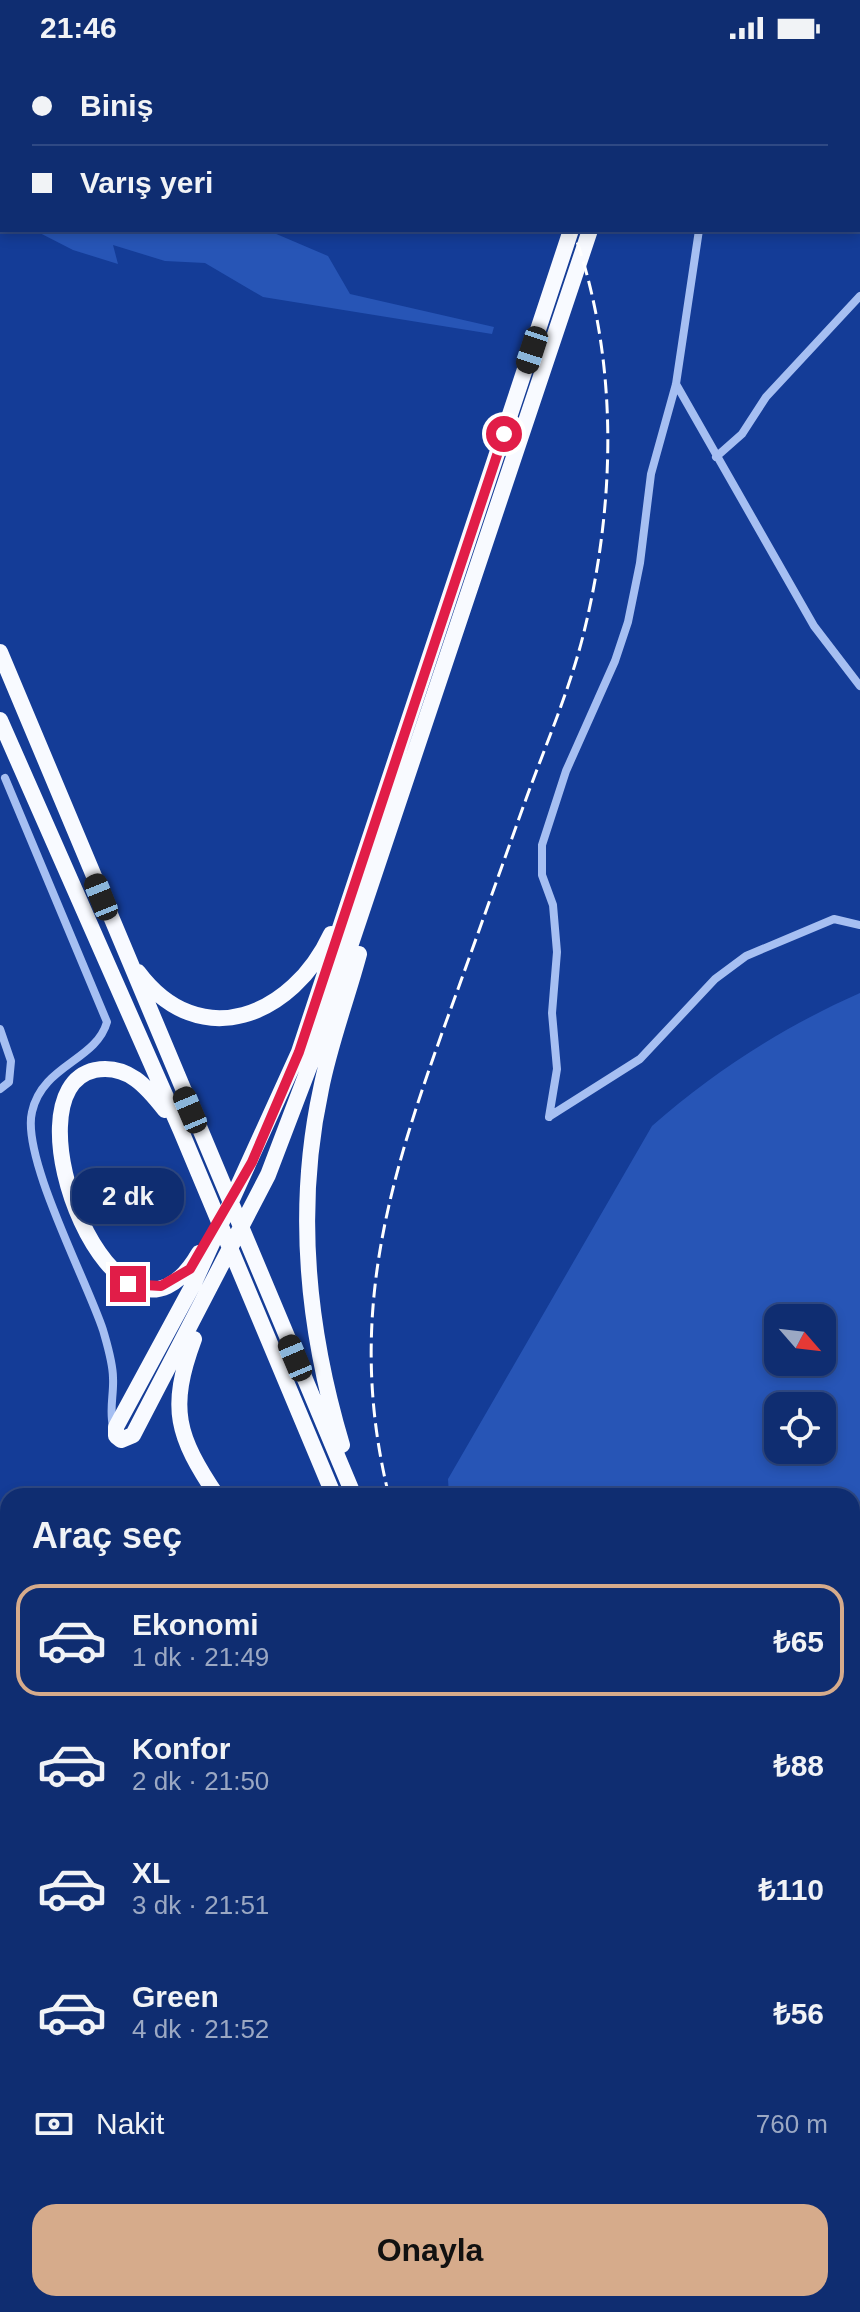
<!DOCTYPE html>
<html lang="tr">
<head>
<meta charset="utf-8">
<style>
  :root { --surface:#0f2d71; --page:#1d3979; --text:#f1f3f6; --muted:#9ba8c3; --line:#2f4984; --accent:#d6ab8b }
  body { margin:0; font-family:Arial,sans-serif; background:var(--page); color:var(--text); height:100vh; display:flex; flex-direction:column; font-size:30px; white-space:nowrap }
  * { box-sizing:border-box; margin:0 }
  p { font-size:26px; color:var(--muted) }
  .icon { flex:none; width:44px; height:44px; fill:none; stroke:currentColor; stroke-width:2; stroke-linecap:round; stroke-linejoin:round }
  .map { position:relative; flex:1; overflow:hidden }
  .details { position:absolute; left:0px; top:1432px; width:860px; height:824px; display:flex; flex-direction:column; background:var(--surface); border-radius:24px 24px 0 0; box-shadow:0 4px 12px #0003,0 0 0 2px var(--line) }
  .details>* { flex:none }
  .hud { position:absolute; left:0px; top:0px; width:860px; height:176px; box-shadow:0 4px 12px #0003,0 0 0 2px var(--line); display:grid; align-content:center; height:176px; padding:0 32px; background:var(--surface) }
  .needle { width:52px; rotate:118deg }
  .controls { position:absolute; left:764px; top:1248px; display:grid; gap:16px }
  .controls a { display:grid; place-items:center; width:72px; height:72px; border-radius:16px; background:var(--surface); box-shadow:0 4px 12px #0003,0 0 0 2px var(--line); font-size:40px }
  .end { position:absolute; width:36px; height:36px; margin:-18px; border:10px solid #e11d48; background:#fff; box-shadow:0 0 0 4px #fff }
  .from { border-radius:50% }
  .bubble { position:absolute; height:56px; border-radius:24px; background:var(--surface); box-shadow:0 4px 12px #0003,0 0 0 2px var(--line); font-size:26px; font-weight:600; line-height:56px; text-align:center }
  .car { position:absolute; width:24px; height:48px; margin:-24px -12px; border-radius:10px; box-shadow:0 0 6px 2px #0007; background:linear-gradient(#222 24%,#8ab4d8 0 40%,#222 0 76%,#8ab4d8 0 86%,#222 0) }
  .hud b { display:flex; align-items:center; gap:28px; height:76px; font-size:30px }
  .hud b+b { border-top:2px solid var(--line) }
  .hud i { width:20px; height:20px; background:var(--text) }
  ul { padding:0; list-style:none }
  li { display:flex; align-items:center; gap:24px; height:112px; margin:0 16px 12px; padding:0 16px; border:4px solid transparent; border-radius:24px }
  li div { flex:1 }
  li b { display:block; font-size:30px }
  li em { font-style:normal; font-weight:600 }
  li.current { border-color:var(--accent) }
  li>.icon { width:72px; height:72px; stroke-width:1.5 }
  h2 { padding:0 32px; font-size:36px; line-height:96px }
  .pay { display:flex; align-items:center; gap:20px; height:88px; padding:0 32px; font-size:30px }
  .pay p { margin-inline-start:auto }
  .button { display:flex; gap:16px; margin-top:auto; padding:16px 32px }
  .button a { flex:1; height:92px; border-radius:24px; background:var(--accent); color:#111; font-size:32px; font-weight:600; line-height:92px; text-align:center }
  .status { display:flex; justify-content:space-between; align-items:center; height:56px; padding:0 40px; background:var(--surface); direction:ltr }
  .status svg { height:22px; fill:currentColor }
  .map>svg:first-child { display:block }
  .green { fill:#2755b6; fill-rule:evenodd }
  .lines { fill:none; stroke-linecap:round; stroke-linejoin:round }
  .minor { stroke:#a6bff2; stroke-width:8 }
  .trunk { stroke:#f8faff; stroke-width:16 }
  .rail { stroke:#fff; stroke-width:3; stroke-dasharray:14 6; stroke-linecap:butt }
  .route { stroke:#e11d48; stroke-width:10 }
</style>
</head>
<body>
<div class="status"><b>21:46</b><svg viewBox="0 0 49 12"><path d="M0 12V9h3v3zM5 12V6h3v6zM10 12V3h3v9zM15 12V0h3v12zM26 1h20v11H26zM47 4h2v5h-2z"/></svg></div>
<div class="map">
<svg width="860" height="2256" viewBox="0 0 860 2256">
  <rect width="100%" height="100%" fill="#143c97"/>
  <path class="green" d="M34 174H267L328 200 350 238 494 271 492 278 263 241 205 207 165 205 113 189 118 208 73 194Z
    M860 937V2050L852 2051V1440H449L448 1423 652 1070C715 1015 783 971 860 937ZM822 1262V1306H778V1262ZM778 1350H822V1394H778Z"/>
  <g class="lines">
    <path class="minor" d="M713 2V0
      M676 328 814 570 860 630
      M716 401 742 378 766 341 860 240
      M5 722 107 966C96 1005 42 1009 32 1056 21 1101 87 1225 103 1274 107 1288 113 1307 113 1322 114 1338 109 1354 113 1370
      M0 973 11 1005 9 1026 0 1033
      M550 1060 640 1003 715 923 746 900 834 863 860 869
      M549 1061 557 1013 552 957 557 896 553 849 542 819V789L566 715 615 605 628 566 640 507 651 418 676 328 699 174
      M0 1901 8 1902
      M0 2153 8 2141
      M93 2248 94 2256
      M321 2248 322 2256
      M522 2248 524 2256
      M201 2256 245 2248"/>
    <path class="trunk" d="M628 2 629 0
      M645 2V0
      M571 174 299 996 194 1227 116 1371V1380L121 1384 133 1379 268 1119 313 1001 590 174
      M0 596 354 1440
      M0 664 181 1075 334 1440
      M138 916C200 999 293 960 331 878
      M165 1054C147 1031 128 1008 95 1014 0 1035 119 1336 199 1197
      M194 1283C168 1353 177 1380 217 1440
      M342 1389C307 1272 295 1153 321 1033 330 987 347 943 359 898
      M615 2248 617 2256
      M633 2248 635 2256"/>
    <path class="rail" d="M497 0 498 2
      M389 1440C346 1266 387 1129 446 966 473 892 499 818 526 743 546 688 570 633 584 576 616 445 619 302 573 174
      M778 2248 781 2256"/>
  </g>
  <g class="lines">
    <path class="route" d="M128 1228 161 1230 190 1213 252 1106 299 996 504 378"/>
  </g>
</svg>
<div class="controls">
<a><svg class="needle" viewBox="-14 -14 28 28"><path d="M0-13l5 13h-10z" fill="#e53935"/><path d="M0 13l5-13h-10z" fill="#9ba8c3"/></svg></a>
<a><svg class="icon" aria-label="locate" viewBox="0 0 24 24"><circle cx="12" cy="12" r="6"/><path d="M12 2v4M12 18v4M2 12h4M18 12h4"/></svg></a>
</div>
<i class="end from" style="left:504px;top:378px"></i>
<i class="end" style="left:128px;top:1228px"></i>
<div class="bubble" style="left:72px;top:1112px;width:112px">2 dk</div>
<i class="car" style="left:532px;top:294px;rotate:198deg"></i>
<i class="car" style="left:101px;top:841px;rotate:338deg"></i>
<i class="car" style="left:190px;top:1054px;rotate:337deg"></i>
<i class="car" style="left:295px;top:1302px;rotate:337deg"></i>
<div class="hud">
<b><i class="from"></i>Biniş</b>
<b><i></i>Varış yeri</b>
</div>
<section class="details">
<h2>Araç seç</h2>
<ul>
<li class="current"><svg class="icon" aria-label="car" viewBox="0 0 24 24"><path d="M5 17H2v-5l4-1 3-4h7l3 4 3 1v5h-3M9 17h6M6 11h13"/><circle cx="7" cy="17" r="2"/><circle cx="17" cy="17" r="2"/></svg><div><b>Ekonomi</b><p>1 dk · 21:49</p></div><em>₺65</em></li>
<li><svg class="icon" aria-label="car" viewBox="0 0 24 24"><path d="M5 17H2v-5l4-1 3-4h7l3 4 3 1v5h-3M9 17h6M6 11h13"/><circle cx="7" cy="17" r="2"/><circle cx="17" cy="17" r="2"/></svg><div><b>Konfor</b><p>2 dk · 21:50</p></div><em>₺88</em></li>
<li><svg class="icon" aria-label="car" viewBox="0 0 24 24"><path d="M5 17H2v-5l4-1 3-4h7l3 4 3 1v5h-3M9 17h6M6 11h13"/><circle cx="7" cy="17" r="2"/><circle cx="17" cy="17" r="2"/></svg><div><b>XL</b><p>3 dk · 21:51</p></div><em>₺110</em></li>
<li><svg class="icon" aria-label="car" viewBox="0 0 24 24"><path d="M5 17H2v-5l4-1 3-4h7l3 4 3 1v5h-3M9 17h6M6 11h13"/><circle cx="7" cy="17" r="2"/><circle cx="17" cy="17" r="2"/></svg><div><b>Green</b><p>4 dk · 21:52</p></div><em>₺56</em></li>
</ul>
<div class="pay"><svg class="icon" aria-label="cash" viewBox="0 0 24 24"><path d="M3 7h18v10H3z"/><circle cx="12" cy="12" r="2"/></svg>Nakit<p>760 m</p></div>
<div class="button"><a>Onayla</a></div>
</section>
</div>
</body>
</html>
